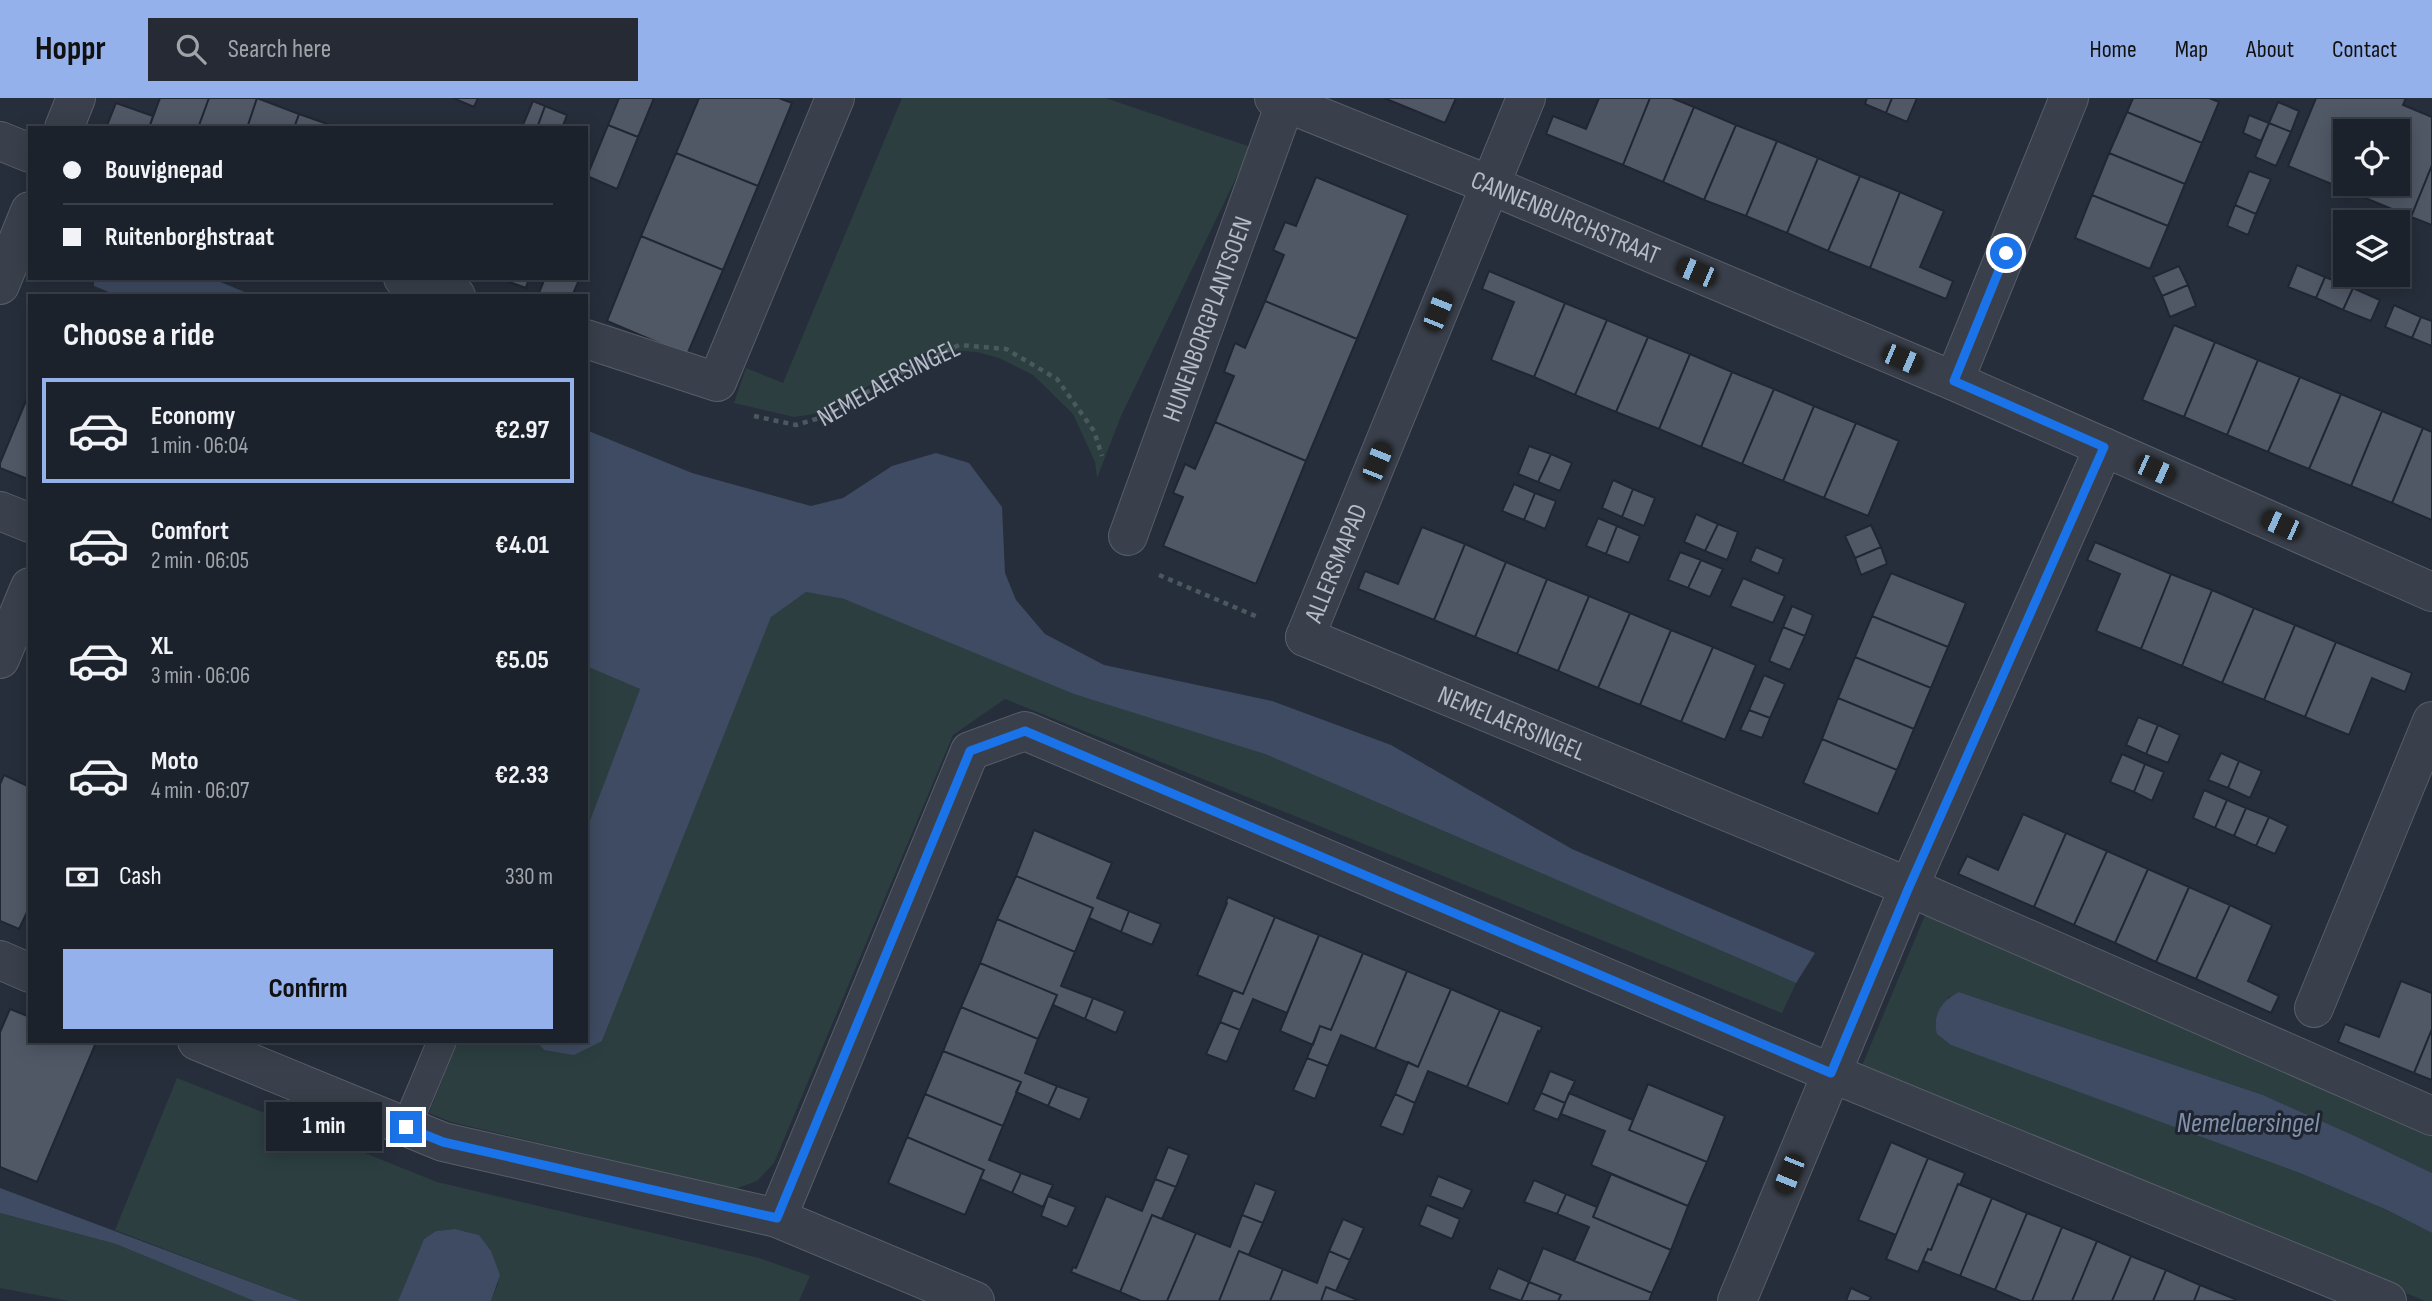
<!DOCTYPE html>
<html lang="en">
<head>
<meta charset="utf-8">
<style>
  :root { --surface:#1c222c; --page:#252a34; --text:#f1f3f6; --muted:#a0a4a9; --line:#3a3f48; --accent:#95b1ec }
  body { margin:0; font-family:"Sofia Sans Condensed",sans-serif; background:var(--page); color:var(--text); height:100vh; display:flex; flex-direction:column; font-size:26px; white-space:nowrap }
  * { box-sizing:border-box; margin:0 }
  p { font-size:23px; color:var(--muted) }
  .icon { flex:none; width:38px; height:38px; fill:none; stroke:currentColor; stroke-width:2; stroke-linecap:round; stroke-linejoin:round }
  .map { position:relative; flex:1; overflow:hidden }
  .side { position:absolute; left:28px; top:196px; width:560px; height:749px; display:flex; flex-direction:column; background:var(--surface); border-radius:0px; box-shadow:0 4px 18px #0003,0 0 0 2px var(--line) }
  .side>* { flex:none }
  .top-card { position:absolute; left:28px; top:28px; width:560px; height:154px; border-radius:0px; box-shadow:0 4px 18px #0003,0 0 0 2px var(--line); display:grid; align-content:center; height:154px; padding:0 35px; background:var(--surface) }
  .fabs { position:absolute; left:2333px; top:21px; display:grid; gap:14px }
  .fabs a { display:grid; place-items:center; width:77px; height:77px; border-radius:0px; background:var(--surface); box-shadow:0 4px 18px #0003,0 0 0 2px var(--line); font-size:35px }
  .end { position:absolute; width:32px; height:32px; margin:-16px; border:9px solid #1a73e8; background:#fff; box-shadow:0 0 0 4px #fff }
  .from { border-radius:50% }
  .bubble { position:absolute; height:49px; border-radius:0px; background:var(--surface); box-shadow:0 4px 18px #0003,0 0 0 2px var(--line); font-size:23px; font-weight:700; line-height:49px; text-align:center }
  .car { position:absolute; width:21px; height:42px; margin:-21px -10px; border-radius:9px; box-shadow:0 0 5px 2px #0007; background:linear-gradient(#222 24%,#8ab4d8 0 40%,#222 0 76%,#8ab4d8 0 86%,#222 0) }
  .top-card b { display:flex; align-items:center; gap:24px; height:66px; font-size:26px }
  .top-card b+b { border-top:2px solid var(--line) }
  .top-card i { width:18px; height:18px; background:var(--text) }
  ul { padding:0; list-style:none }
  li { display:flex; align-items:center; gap:21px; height:105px; margin:0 14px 10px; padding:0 21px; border:4px solid transparent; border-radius:0px }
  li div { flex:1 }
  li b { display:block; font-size:26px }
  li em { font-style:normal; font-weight:700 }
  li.active { border-color:var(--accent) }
  li>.icon { width:63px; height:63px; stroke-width:1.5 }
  h2 { padding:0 35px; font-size:32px; line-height:84px }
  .pay { display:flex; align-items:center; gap:18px; height:77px; padding:0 35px; font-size:26px }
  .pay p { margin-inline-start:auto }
  .primary-button { display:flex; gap:14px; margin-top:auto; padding:14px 35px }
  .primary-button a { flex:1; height:80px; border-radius:0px; background:var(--accent); color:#111; font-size:28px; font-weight:700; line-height:80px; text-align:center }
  header { display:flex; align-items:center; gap:42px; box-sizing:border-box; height:98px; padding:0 35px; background:var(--accent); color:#111 }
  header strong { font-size:33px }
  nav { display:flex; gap:38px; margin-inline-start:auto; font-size:24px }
  .search { width:490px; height:63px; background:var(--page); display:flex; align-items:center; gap:18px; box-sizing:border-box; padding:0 24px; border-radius:0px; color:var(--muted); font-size:26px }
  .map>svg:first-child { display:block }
  .green { fill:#2c3e40 }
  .water { fill:#3e4b62 }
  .building { fill:#505866; stroke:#212732; stroke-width:2; fill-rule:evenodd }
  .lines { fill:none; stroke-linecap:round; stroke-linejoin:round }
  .service-casing { stroke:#585e69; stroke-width:30 }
  .pedestrian-casing { stroke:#585e69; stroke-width:40 }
  .minor-casing { stroke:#585e69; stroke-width:40 }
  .path { stroke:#4a595d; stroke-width:4.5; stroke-dasharray:5 5; stroke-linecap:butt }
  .service { stroke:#3a404b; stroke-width:28 }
  .pedestrian { stroke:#3a404b; stroke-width:38 }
  .minor { stroke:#3a404b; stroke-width:38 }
  .route { stroke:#1a73e8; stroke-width:9 }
  .labels { text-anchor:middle; stroke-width:6; stroke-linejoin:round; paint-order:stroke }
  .street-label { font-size:26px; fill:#b6bbc7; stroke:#1f2530 }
  .water-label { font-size:28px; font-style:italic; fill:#8190ab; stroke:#1f2530 }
</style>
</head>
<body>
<header>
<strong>Hoppr</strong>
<div class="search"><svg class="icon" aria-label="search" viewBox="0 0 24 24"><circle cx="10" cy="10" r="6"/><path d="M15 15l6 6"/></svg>Search here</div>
<nav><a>Home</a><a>Map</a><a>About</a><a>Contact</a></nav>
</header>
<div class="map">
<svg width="2432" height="1203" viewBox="0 0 2432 1203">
  <rect width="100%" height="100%" fill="#262e3b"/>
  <path class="green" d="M902 0H1105L1251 49 1121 318 1097 380 1095 364 1073 316 1033 277 999 260 977 254 948 252 919 256 878 283 814 316 794 319 734 305 746 270 783 285Z
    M806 494 844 501 1265 656 1796 885 1782 915 1005 601 953 637 774 1065 757 1083 735 1091 451 1024 429 1015 458 943H536L544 952 602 943 771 518Z
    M586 568 640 591 586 733Z
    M1926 815 2432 1036V1075L2355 1038 2263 997 1959 894 1947 900 2300 1075 2387 1112 2432 1135V1203H2425L1861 970Z
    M177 980 437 1084 759 1160 810 1178 799 1203H491L498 1186 479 1137 455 1131 436 1133 424 1141 398 1203H301L115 1132Z
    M0 1115 116 1146 254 1203H69L0 1190Z"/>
  <path class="water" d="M94 180H211L254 198H119L94 188Z
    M586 332 692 375 811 408 843 400 892 368 936 355 969 365 1002 409 1005 475 1016 502 1045 536 1104 567 1272 603 1391 647 1572 751 1815 855 1796 885 1265 656 1074 596 844 501 806 494 771 519 602 943 574 957 544 952 536 943H586V733L640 591 586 568Z
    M1959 894 2263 997 2355 1038 2432 1075V1135L2387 1112 2300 1075 1951 947 1937 936C1932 917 1942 902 1959 894Z
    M0 1090 301 1203H254L116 1146 0 1115Z
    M455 1131 479 1137 491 1153 500 1177 491 1203H398L424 1141 436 1133Z"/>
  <path class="building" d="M160 0H209L198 30H149Z
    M209 0H257L247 30H198Z
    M257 0 299 16 294 30H247Z
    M453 0H478L474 9Z
    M619 0H654L638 39 608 27Z
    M699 0H779L792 5 758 88 676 55Z
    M1384 0H1456L1445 25Z
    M1599 0H1650L1623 67 1546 36 1553 18 1586 31Z
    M1650 0H1672L1694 9 1663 84 1623 67Z
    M1867 0H1892L1886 15 1865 6Z
    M1892 0H1917L1907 24 1886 15Z
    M2133 0H2209L2219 4 2202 45 2127 14Z
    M2316 0H2406L2403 7 2432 19V67L2411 119 2288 68ZM2345 33H2398V86H2345Z
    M533 3 545 8 537 30H524L522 29Z
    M2278 4 2299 13 2291 34 2269 25Z
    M116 5 153 18 149 30H106Z
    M545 8 567 17 562 30H537Z
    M1694 9 1736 27 1704 102 1663 84Z
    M2127 14 2202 45 2185 86 2109 55Z
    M299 16 339 30H294Z
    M2249 17 2269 25 2261 43 2243 35Z
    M2269 25 2291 34 2276 68 2255 59Z
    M608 27 638 39 617 91 587 78Z
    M1736 27 1777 43 1746 118 1704 102Z
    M1777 43 1818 60 1787 135 1746 118Z
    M676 55 758 88 723 172 641 138Z
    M2109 55 2185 86 2168 128 2092 97Z
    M1818 60 1860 78 1828 153 1787 135Z
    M2432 67V127L2411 119Z
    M2249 73 2271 81 2256 116 2235 107Z
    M1860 78 1900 94 1870 170 1828 153Z
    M1316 79 1408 117 1357 241 1265 203 1284 157 1273 152 1285 124 1296 128Z
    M1900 94 1944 113 1920 169 1953 183 1946 201 1870 170Z
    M2092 97 2168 128 2150 171 2075 140Z
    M2235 107 2256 116 2248 137 2227 128Z
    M641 138 723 172 687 257 607 223Z
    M2297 167 2325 179 2316 200 2288 189Z
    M2179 168 2188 187 2162 198 2153 179Z
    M1489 173 1565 205 1534 279 1491 262 1514 204 1482 191Z
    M2325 179 2353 190 2343 212 2316 200Z
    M498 180H529L526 190Z
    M545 180H580L572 198H545L539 195Z
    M2188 187 2196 208 2170 219 2162 198Z
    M2353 190 2380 202 2371 223 2343 212Z
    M1265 203 1357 241 1306 363 1215 324 1234 278 1224 274 1235 245 1245 250Z
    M1565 205 1607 222 1575 297 1534 279Z
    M2394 207 2421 219 2412 240 2385 229Z
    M2421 219 2432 223V248L2412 240Z
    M1607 222 1648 239 1616 314 1575 297Z
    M2174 227 2215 244 2184 319 2142 302Z
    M1648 239 1690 256 1659 331 1616 314Z
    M2215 244 2258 262 2227 337 2184 319Z
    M1690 256 1732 274 1701 349 1659 331Z
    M2258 262 2300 279 2268 354 2227 337Z
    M1732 274 1774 291 1742 366 1701 349Z
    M2300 279 2341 296 2309 371 2268 354Z
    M1774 291 1814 308 1783 383 1742 366Z
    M30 293V382L0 370V365Z
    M2341 296 2382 313 2351 388 2309 371Z
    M1814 308 1856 325 1824 400 1783 383Z
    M2382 313 2423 330 2392 405 2351 388Z
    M1215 324 1306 363 1256 486 1163 448 1183 399 1173 395 1185 366 1195 371Z
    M1856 325 1899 343 1868 418 1824 400Z
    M2423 330 2432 334V422L2392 405Z
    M1529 348 1551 356 1538 384 1518 376Z
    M1551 356 1572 365 1560 393 1538 384Z
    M1613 382 1633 391 1622 419 1602 410Z
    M1514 386 1535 395 1524 422 1502 413Z
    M1633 391 1655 400 1644 428 1622 419Z
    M1535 395 1556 403 1545 431 1524 422Z
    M1696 416 1718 426 1705 453 1684 444Z
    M1598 420 1617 428 1606 456 1586 448Z
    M1718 426 1738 434 1727 462 1705 453Z
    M1871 427 1881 449 1855 460 1845 438Z
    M1617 428 1640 438 1629 465 1606 456Z
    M1422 429 1465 446 1434 522 1358 491 1365 473 1398 486Z
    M2095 444 2171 476 2141 551 2096 533 2120 476 2087 462Z
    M1465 446 1506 464 1475 539 1434 522Z
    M1756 449 1784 461 1778 476 1750 463Z
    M1881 449 1887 466 1861 477 1855 460Z
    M1680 454 1701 462 1688 490 1668 482Z
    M1701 462 1723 471 1710 499 1688 490Z
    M1506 464 1547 481 1517 556 1475 539Z
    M1891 475 1966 505 1948 549 1872 518Z
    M2171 476 2212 492 2182 568 2141 551Z
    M1743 480 1785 498 1773 525 1730 508Z
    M1547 481 1589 498 1558 573 1517 556Z
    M2212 492 2254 510 2222 585 2182 568Z
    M1589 498 1630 515 1598 590 1558 573Z
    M1792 508 1813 517 1805 538 1783 529Z
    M2254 510 2295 527 2264 602 2222 585Z
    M1630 515 1671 532 1640 607 1598 590Z
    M1872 518 1948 549 1931 590 1855 559Z
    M2295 527 2336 544 2305 619 2264 602Z
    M1783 529 1805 538 1790 572 1769 563Z
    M1671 532 1713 549 1681 624 1640 607Z
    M2336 544 2412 575 2405 594 2372 580 2349 637 2305 619Z
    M1713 549 1756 567 1725 642 1681 624Z
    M1855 559 1931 590 1914 631 1838 600Z
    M1764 577 1785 586 1770 620 1749 612Z
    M1838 600 1914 631 1897 672 1822 641Z
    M1749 612 1770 620 1762 640 1740 632Z
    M2138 619 2158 627 2146 656 2126 647Z
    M2158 627 2180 637 2168 665 2146 656Z
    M1822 641 1897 672 1878 716 1803 685Z
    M2221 655 2239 663 2228 690 2208 682Z
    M2122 656 2145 666 2134 694 2110 684Z
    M2239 663 2262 673 2250 700 2228 690Z
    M2145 666 2164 674 2152 703 2134 694Z
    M4 677 30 689V808L19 831 0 823V686Z
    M2204 692 2227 702 2215 730 2193 720Z
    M2227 702 2246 710 2234 738 2215 730Z
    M2246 710 2269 719 2256 748 2234 738Z
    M2023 716 2066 735 2034 809 1958 776 1967 758 1998 772Z
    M2269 719 2288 728 2275 756 2256 748Z
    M1034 732 1112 765 1097 800 1129 813 1121 834 1089 820 1093 810 1016 778Z
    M2066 735 2107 753 2074 827 2034 809Z
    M2107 753 2148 771 2115 845 2074 827Z
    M2148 771 2189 789 2156 864 2115 845Z
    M1016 778 1093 810 1075 854 997 821Z
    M2189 789 2230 807 2196 881 2156 864Z
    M1228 799 1275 819 1243 896 1197 877 1227 805 1226 804Z
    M2230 807 2272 827 2248 883 2279 898 2271 915 2196 881Z
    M1129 813 1161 826 1152 847 1121 834Z
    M1275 819 1319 837 1287 915 1253 901 1240 932 1220 924 1233 892 1243 896Z
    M997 821 1075 854 1061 888 1093 900 1085 921 1053 907 1057 897 980 865Z
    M1319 837 1363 855 1331 932 1320 928 1313 947 1280 933Z
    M1363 855 1407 873 1375 951 1341 937 1328 968 1307 960 1320 928 1331 932Z
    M980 865 1057 897 1038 941 961 909Z
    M1407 873 1451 891 1418 969 1375 951Z
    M2401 883 2432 895V931L2414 975 2338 944 2345 926 2379 939Z
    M1451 891 1500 912 1467 989 1428 973 1415 1005 1395 996 1408 964 1418 969Z
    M1093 900 1125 913 1116 935 1085 921Z
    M961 909 1038 941 1025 975 1057 988 1048 1008 1016 994 1021 984 943 953Z
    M10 911 30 919V943H86L95 947 37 1084 0 1069V934Z
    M1500 912 1542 929 1540 934 1538 933 1508 1006 1467 989Z
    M1220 924 1240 932 1227 964 1206 956Z
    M2432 931V982L2414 975Z
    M943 953 1021 984 1003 1028 925 996Z
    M1307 960 1328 968 1315 1001 1293 992Z
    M1550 973 1575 983 1565 1005 1541 995Z
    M1648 986 1725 1018 1707 1064 1629 1032Z
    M1057 988 1089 1000 1080 1022 1048 1008Z
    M1541 995 1565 1005 1558 1022 1533 1012Z
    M1569 995 1633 1022 1629 1032 1707 1064 1688 1108 1591 1067 1605 1033 1561 1016Z
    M925 996 1003 1028 989 1062 1021 1075 1012 1095 980 1081 984 1072 907 1039Z
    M1395 996 1415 1005 1403 1037 1380 1028Z
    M907 1039 984 1072 965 1117 888 1085Z
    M1891 1044 1928 1060 1896 1137 1858 1122Z
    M1168 1049 1189 1057 1176 1089 1155 1081Z
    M1928 1060 1965 1075 1960 1087 1958 1086 1931 1152 1928 1151 1918 1174 1886 1161Z
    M1021 1075 1053 1087 1043 1109 1012 1095Z
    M1611 1076 1688 1108 1671 1152 1593 1119Z
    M1438 1078 1472 1092 1463 1111 1430 1098Z
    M1155 1081 1176 1089 1162 1121 1152 1117 1120 1194 1071 1174 1073 1169 1076 1170 1106 1098 1142 1113Z
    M1534 1082 1566 1096 1557 1116 1524 1104Z
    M1255 1085 1276 1093 1263 1125 1242 1117Z
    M1958 1086 1992 1100 1960 1178 1923 1163 1928 1151 1931 1152Z
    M1566 1096 1597 1109 1593 1119 1671 1152 1652 1195 1574 1163 1589 1129 1557 1116Z
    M1048 1098 1076 1109 1067 1129 1041 1118Z
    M1992 1100 2027 1115 1995 1192 1960 1178Z
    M1427 1107 1460 1121 1452 1141 1419 1127Z
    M2027 1115 2062 1129 2032 1203H2021L1995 1192Z
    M1152 1117 1196 1135 1167 1203H1141L1120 1194Z
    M1242 1117 1263 1125 1249 1157 1239 1153 1219 1203H1167L1196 1135 1230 1149Z
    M1343 1121 1364 1130 1350 1162 1329 1153Z
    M2062 1129 2097 1143 2072 1203H2032Z
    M2097 1143 2131 1158 2112 1203H2072Z
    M1543 1150 1652 1195 1649 1203H1558L1561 1197 1529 1184Z
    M1239 1153 1283 1171 1270 1203H1219Z
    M1329 1153 1350 1162 1336 1193 1326 1189 1321 1203H1270L1283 1171 1317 1185Z
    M2131 1158 2166 1172 2153 1203H2112Z
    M1498 1170 1529 1184 1521 1203 1489 1191Z
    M2166 1172 2200 1187 2194 1203H2153Z
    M1529 1184 1561 1197 1558 1203H1521Z
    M2200 1187 2235 1201 2234 1203H2194Z
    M1326 1189 1336 1193 1360 1203H1321Z
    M1851 1190 1871 1199 1869 1203H1846Z"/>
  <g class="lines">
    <defs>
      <path id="service" d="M406 1029 442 943"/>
      <g id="pedestrian">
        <path id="s2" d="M1305 539 1909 789 2432 1018"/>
        <path d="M1831 975 2387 1203"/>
      </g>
      <g id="minor">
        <path id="s3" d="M1274 0 1490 87 1954 283 2432 494"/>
        <path d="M64 30 76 0"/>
        <path d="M0 43 30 55"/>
        <path d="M403 180 456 198"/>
        <path d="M0 187 30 113"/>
        <path d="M586 241 717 284 835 0"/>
        <path d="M1954 283 2069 0"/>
        <path d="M0 413 30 425"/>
        <path id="s4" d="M1128 438 1287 0"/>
        <path id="s5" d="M1305 539 1526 0"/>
        <path d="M0 561 30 489"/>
        <path d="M0 862 30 875"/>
        <path d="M2314 910 2432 623"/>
        <path d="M197 943 443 1044 777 1120 975 1203"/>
        <path d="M777 1120 970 653 1025 633 1831 975"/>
        <path d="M1737 1203 1909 789 2104 349"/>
      </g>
    </defs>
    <use href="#service" class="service-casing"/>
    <use href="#pedestrian" class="pedestrian-casing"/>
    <use href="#minor" class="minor-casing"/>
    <g class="path">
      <path id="s1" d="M754 318 796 327 823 319 908 271 959 247 1006 251 1057 281 1094 333 1102 358"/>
      <path d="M1159 477 1260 520"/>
    </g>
    <use href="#service" class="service"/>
    <use href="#pedestrian" class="pedestrian"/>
    <use href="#minor" class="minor"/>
  </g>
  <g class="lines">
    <path class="route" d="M406 1029 443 1044 777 1120 970 653 1025 633 1831 975 1909 789 2104 349 1954 283 2006 155"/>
  </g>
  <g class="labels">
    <g class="street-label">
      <text dy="9" stroke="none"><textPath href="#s3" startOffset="315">CANNENBURCHSTRAAT</textPath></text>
      <text dy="9" stroke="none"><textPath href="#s4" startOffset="231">HUNENBORGPLANTSOEN</textPath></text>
      <text dy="9" stroke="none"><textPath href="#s1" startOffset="145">NEMELAERSINGEL</textPath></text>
      <text dy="9" stroke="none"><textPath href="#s5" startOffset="80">ALLERSMAPAD</textPath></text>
      <text dy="9" stroke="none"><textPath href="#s2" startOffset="224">NEMELAERSINGEL</textPath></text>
    </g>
    <g class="water-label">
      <text x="2248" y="1034">Nemelaersingel</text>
    </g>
  </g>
</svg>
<div class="fabs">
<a><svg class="icon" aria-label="locate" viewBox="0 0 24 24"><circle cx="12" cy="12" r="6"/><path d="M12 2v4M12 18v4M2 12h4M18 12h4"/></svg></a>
<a><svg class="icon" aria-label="layers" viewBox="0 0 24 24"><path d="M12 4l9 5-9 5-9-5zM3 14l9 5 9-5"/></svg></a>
</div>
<i class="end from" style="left:2006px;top:155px"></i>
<i class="end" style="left:406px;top:1029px"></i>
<div class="bubble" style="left:266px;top:1004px;width:116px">1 min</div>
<i class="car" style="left:1696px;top:174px;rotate:293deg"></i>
<i class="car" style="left:1438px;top:213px;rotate:22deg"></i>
<i class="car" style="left:1902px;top:261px;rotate:113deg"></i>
<i class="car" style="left:1377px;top:364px;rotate:22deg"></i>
<i class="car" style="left:2155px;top:372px;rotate:114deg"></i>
<i class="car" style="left:2281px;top:427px;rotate:294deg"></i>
<i class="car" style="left:1789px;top:1076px;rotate:202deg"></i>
<div class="top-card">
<b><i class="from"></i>Bouvignepad</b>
<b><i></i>Ruitenborghstraat</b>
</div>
<section class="side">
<h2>Choose a ride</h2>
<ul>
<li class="active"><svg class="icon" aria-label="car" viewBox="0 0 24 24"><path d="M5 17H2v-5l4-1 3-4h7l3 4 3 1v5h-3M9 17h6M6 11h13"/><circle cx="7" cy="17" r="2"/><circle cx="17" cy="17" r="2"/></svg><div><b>Economy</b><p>1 min · 06:04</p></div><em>€2.97</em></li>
<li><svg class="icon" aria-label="car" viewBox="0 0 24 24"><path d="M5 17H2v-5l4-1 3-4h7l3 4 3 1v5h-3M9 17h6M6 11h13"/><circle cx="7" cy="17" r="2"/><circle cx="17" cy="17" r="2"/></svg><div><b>Comfort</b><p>2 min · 06:05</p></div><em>€4.01</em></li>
<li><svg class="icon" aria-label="car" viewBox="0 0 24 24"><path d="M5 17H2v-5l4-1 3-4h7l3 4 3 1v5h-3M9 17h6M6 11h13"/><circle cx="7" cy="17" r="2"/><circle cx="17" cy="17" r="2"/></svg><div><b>XL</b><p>3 min · 06:06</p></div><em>€5.05</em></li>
<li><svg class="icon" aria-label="car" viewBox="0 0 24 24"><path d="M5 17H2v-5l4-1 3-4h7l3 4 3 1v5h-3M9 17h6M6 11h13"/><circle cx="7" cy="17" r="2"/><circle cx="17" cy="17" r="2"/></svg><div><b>Moto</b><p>4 min · 06:07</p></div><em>€2.33</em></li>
</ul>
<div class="pay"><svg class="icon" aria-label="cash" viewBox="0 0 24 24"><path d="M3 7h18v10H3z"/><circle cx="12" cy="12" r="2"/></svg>Cash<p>330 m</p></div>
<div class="primary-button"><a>Confirm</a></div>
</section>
</div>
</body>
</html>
